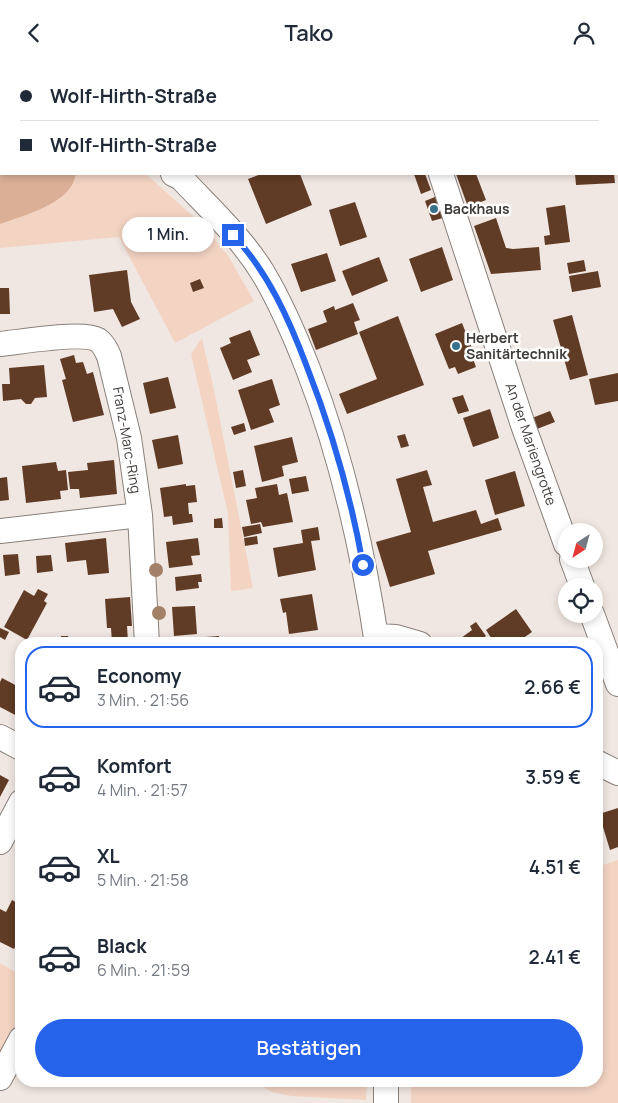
<!DOCTYPE html>
<html lang="de">
<head>
<meta charset="utf-8">
<style>
  :root { --surface:#fff; --page:#f2f2f3; --text:#1f2937; --muted:#747a83; --line:#e0e1e3; --accent:#2563eb }
  body { margin:0; font-family:Manrope,sans-serif; background:var(--page); color:var(--text); height:100vh; display:flex; flex-direction:column; font-size:19px; white-space:nowrap }
  * { box-sizing:border-box; margin:0 }
  p { font-size:16px; color:var(--muted) }
  .icon { flex:none; width:28px; height:28px; fill:none; stroke:currentColor; stroke-width:2; stroke-linecap:round; stroke-linejoin:round }
  .map { position:relative; flex:1; overflow:hidden }
  .sheet { position:absolute; left:15px; top:572px; width:588px; height:450px; display:flex; flex-direction:column; background:var(--surface); border-radius:20px; box-shadow:0 2px 8px #0003 }
  .sheet>* { flex:none }
  .top-card { position:absolute; left:0px; top:0px; width:619px; height:110px; box-shadow:0 2px 8px #0003; display:grid; align-content:center; height:110px; padding:0 20px; background:var(--surface) }
  .needle { width:32px; rotate:216deg }
  .buttons { position:absolute; left:558px; top:458px; display:grid; gap:10px }
  .buttons a { display:grid; place-items:center; width:45px; height:45px; border-radius:50%; background:var(--surface); box-shadow:0 2px 8px #0003; font-size:25px }
  .end { position:absolute; width:22px; height:22px; margin:-11px; border:6px solid #2563eb; background:#fff; box-shadow:0 0 0 2px #fff }
  .from { border-radius:50% }
  .bubble { position:absolute; height:35px; border-radius:18px; background:var(--surface); box-shadow:0 2px 8px #0003; font-size:16px; font-weight:600; line-height:35px; text-align:center }
  .top-card b { display:flex; align-items:center; gap:18px; height:48px; font-size:19px }
  .top-card b+b { border-top:1px solid var(--line) }
  .top-card i { width:12px; height:12px; background:var(--text) }
  ul { padding:9px 0 0; list-style:none }
  li { display:flex; align-items:center; gap:15px; height:82px; margin:0 10px 8px; padding:0 10px; border:2px solid transparent; border-radius:20px }
  li div { flex:1 }
  li b { display:block; font-size:19px }
  li em { font-style:normal; font-weight:600 }
  li.current { border-color:var(--accent) }
  li>.icon { width:45px; height:45px; stroke-width:1.5 }
  .cta { display:flex; gap:10px; margin-top:auto; padding:10px 20px }
  .cta a { flex:1; height:58px; border-radius:30px; background:var(--accent); color:#fff; font-size:20px; font-weight:600; line-height:58px; text-align:center }
  header { display:flex; justify-content:space-between; align-items:center; height:65px; padding:0 20px; background:var(--surface); font-size:22px; font-weight:600 }
  .map>svg:first-child { display:block }
  .green { fill:#f3d4c3 }
  .water { fill:#dbaf96 }
  .lines { fill:none; stroke-linecap:round; stroke-linejoin:round }
  .stream { stroke:#dbaf96; stroke-width:5.5 }
  .building { fill:#603b25 }
  .minor-casing { stroke:#89807b; stroke-width:26 }
  .major-casing { stroke:#89807b; stroke-width:30 }
  .minor { stroke:#fff; stroke-width:24 }
  .major { stroke:#fff; stroke-width:28 }
  .tree { fill:#a38168 }
  .route { stroke:#2563eb; stroke-width:6 }
  .poi-dot { fill:#39718b; stroke:#fff; stroke-width:2 }
  .labels { text-anchor:middle; stroke-width:5; stroke-linejoin:round; paint-order:stroke }
  .poi-label { font-size:14px; font-weight:bold; fill:#3f3b39; stroke:#fff; text-anchor:start }
  .street-label { font-size:14px; fill:#3f3b39; stroke:#fff }
</style>
</head>
<body>
<header><svg class="icon" aria-label="back" viewBox="0 0 24 24"><path d="M15 5l-7 7 7 7"/></svg>Tako<svg class="icon" aria-label="person" viewBox="0 0 24 24"><circle cx="12" cy="8" r="4"/><path d="M4 21q1-7 8-7t8 7"/></svg></header>
<div class="map">
<svg width="618" height="1038" viewBox="0 0 618 1038">
  <rect width="100%" height="100%" fill="#f1e7e2"/>
  <path class="green" d="M0 79H1V109H146L205 162 229 192 254 236 175 278 119 172 0 183Z
    M202 273 214 325 253 523 231 526 228 449 191 289Z
    M618 795V1038H411V1016H596V799L600 801Z
    M0 898 21 910V950L0 990Z
    M252 1016H367L366 1035 291 1031 272 1027Z"/>
  <path class="water" d="M0 103H1V109H76C75 112 74 117 72 120 60 141 22 151 0 159Z"/>
  <g class="lines">
    <path class="stream" d="M611 0 612 1
      M618 6V7"/>
  </g>
  <path class="building" d="M261 109H300L312 140 266 159 248 114Z
    M414 109H425L431 125 421 129Z
    M456 109H476L486 135 468 142Z
    M575 109H614L615 118 576 120Z
    M435 132 443 153 432 156 425 136Z
    M355 137 367 172 340 181 329 145Z
    M565 140 570 177 545 180 544 171 550 170 546 143Z
    M496 153 506 183 513 184 539 182 541 205 491 209 474 161Z
    M442 182 453 215 421 227 409 194Z
    M327 188 336 216 301 227 291 199Z
    M379 192 388 216 352 231 342 206Z
    M584 195 586 206 569 209 567 198Z
    M127 205 131 237 140 254 122 262 113 244 94 247 89 210Z
    M598 206 601 222 572 227 569 211Z
    M200 214 204 223 193 227 190 218Z
    M0 223H9L10 249H0Z
    M353 238 360 255 354 257 358 269 316 285 308 264 327 257 323 246 334 241 335 245Z
    M572 250 588 310 570 315 553 255Z
    M398 251 424 320 347 349 339 329 377 314 359 267Z
    M462 258 476 293 473 294 476 302 458 309 455 302 449 304 435 269Z
    M250 265 260 290 247 295 252 307 233 315 220 283 231 278 229 273Z
    M74 290 76 298 83 297 87 309 93 307 104 350 73 357 62 315 66 314 60 294Z
    M44 300 47 332 35 333 31 339H26L21 334 3 336 2 319H10L9 303Z
    M618 308V336L595 340 589 314Z
    M168 312 176 343 150 349 143 318Z
    M272 314 280 340 269 344 274 357 251 365 238 325Z
    M463 330 469 346 458 349 452 333Z
    M490 344 499 373 473 382 463 353Z
    M550 346 555 357 537 364 532 353Z
    M244 358 246 366 234 370 231 362Z
    M405 369 409 381 401 383 397 371Z
    M178 370 183 399 158 404 152 375Z
    M292 372 298 397 282 401 284 411 262 417 254 381Z
    M114 395 117 429 80 433 79 424H70L68 407 88 405 87 398Z
    M56 397 58 406 66 405 68 425 60 426 61 434 26 438 22 401Z
    M243 405 246 421 236 423 233 407Z
    M427 405 432 420 423 422 433 457 476 445 481 459 498 453 502 465 428 486 435 509 390 522 376 477 411 467 396 414Z
    M515 406 525 441 495 450 485 415Z
    M306 411 309 426 292 429 289 414Z
    M7 412 9 435 0 436V413Z
    M186 419V421L195 420 197 437 188 438 189 449H192L193 457 173 460 172 451 164 452 160 423Z
    M277 419 279 430 287 428 293 457 263 462 261 457 251 459 246 435 257 433 255 423Z
    M222 453 223 463H214V454Z
    M260 459 262 468 244 472 242 462Z
    M318 462 320 475 311 476 316 505 278 512 273 483 303 478 301 465Z
    M257 471 258 479 245 481 244 473Z
    M106 473 109 508 88 510 86 495 67 497 65 478Z
    M198 473 200 490 191 491 193 500 169 503 166 477Z
    M18 489 20 509 5 511 3 490Z
    M51 490 53 506 37 508 36 491Z
    M201 509 202 517H198L199 523 176 526 175 512Z
    M38 524 48 529 44 536 47 538 27 575 4 562 24 525 34 531Z
    M312 529 318 565 289 569 286 547 283 548 280 534Z
    M130 532 132 561H127L128 577 112 578 111 563H107L105 534Z
    M195 541 197 569 174 571 172 542Z
    M516 544 532 567 522 574 525 579H495L486 565Z
    M476 557 486 571 475 579H453L472 565 470 561Z
    M0 563 9 567 5 575 0 572Z
    M61 571H68L69 574 78 573 79 579H62Z
    M219 571V579H192V573Z
    M2 613 21 623V647L19 652 0 642V617Z
    M0 710 9 715 0 732Z
    M618 743V782L610 785 599 749Z
    M12 835 21 840V871L14 884 0 877V844L6 847Z"/>
  <g class="lines">
    <defs>
      <path id="minor" d="M130 0 131 1
        M386 0 387 1
        M173 109 181 113C209 143 241 172 263 208 281 238 295 271 308 304 342 392 363 485 377 579
        M441 109 523 360 566 479
        M0 279C20 277 83 266 98 275 104 279 106 285 109 291L129 373 140 450 147 579
        M0 466 140 450
        M572 494 582 521
        M592 549 618 619
        M376 571 396 572 420 579
        M0 672 21 683
        M596 697 618 708
        M0 777 21 737
        M0 1013 21 974
        M386 1038V1016"/>
      <path id="major" d="M234 1 307 0
        M0 49H1"/>
    </defs>
    <use href="#minor" class="minor-casing"/>
    <use href="#major" class="major-casing"/>
    <use href="#minor" class="minor"/>
    <use href="#major" class="major"/>
  </g>
  <g class="tree">
    <circle cx="156" cy="505" r="7"/>
    <circle cx="159" cy="548" r="7"/>
  </g>
  <g class="lines">
    <path class="route" d="M233 170C268 207 289 254 307 302 332 366 351 432 363 500"/>
  </g>
  <g class="poi-dot">
    <circle cx="434" cy="144" r="5"/>
    <circle cx="456" cy="281" r="5"/>
  </g>
  <g class="labels">
    <g class="poi-label">
      <text x="444" y="149">Backhaus</text>
      <text x="466" y="278">Herbert<tspan x="466" dy="16">Sanitärtechnik</tspan></text>
    </g>
    <g class="street-label">
      <text transform="translate(127 375) rotate(80)" y="5">Franz-Marc-Ring</text>
      <text transform="translate(531 379) rotate(71)" y="5">An der Mariengrotte</text>
    </g>
  </g>
</svg>
<div class="buttons">
<a><svg class="needle" viewBox="-14 -14 28 28"><path d="M0-13l5 13h-10z" fill="#e53935"/><path d="M0 13l5-13h-10z" fill="#747a83"/></svg></a>
<a><svg class="icon" aria-label="locate" viewBox="0 0 24 24"><circle cx="12" cy="12" r="6"/><path d="M12 2v4M12 18v4M2 12h4M18 12h4"/></svg></a>
</div>
<i class="end from" style="left:363px;top:500px"></i>
<i class="end" style="left:233px;top:170px"></i>
<div class="bubble" style="left:122px;top:152px;width:92px">1 Min.</div>
<div class="top-card">
<b><i class="from"></i>Wolf-Hirth-Straße</b>
<b><i></i>Wolf-Hirth-Straße</b>
</div>
<section class="sheet">
<ul>
<li class="current"><svg class="icon" aria-label="car" viewBox="0 0 24 24"><path d="M5 17H2v-5l4-1 3-4h7l3 4 3 1v5h-3M9 17h6M6 11h13"/><circle cx="7" cy="17" r="2"/><circle cx="17" cy="17" r="2"/></svg><div><b>Economy</b><p>3 Min. · 21:56</p></div><em>2.66 €</em></li>
<li><svg class="icon" aria-label="car" viewBox="0 0 24 24"><path d="M5 17H2v-5l4-1 3-4h7l3 4 3 1v5h-3M9 17h6M6 11h13"/><circle cx="7" cy="17" r="2"/><circle cx="17" cy="17" r="2"/></svg><div><b>Komfort</b><p>4 Min. · 21:57</p></div><em>3.59 €</em></li>
<li><svg class="icon" aria-label="car" viewBox="0 0 24 24"><path d="M5 17H2v-5l4-1 3-4h7l3 4 3 1v5h-3M9 17h6M6 11h13"/><circle cx="7" cy="17" r="2"/><circle cx="17" cy="17" r="2"/></svg><div><b>XL</b><p>5 Min. · 21:58</p></div><em>4.51 €</em></li>
<li><svg class="icon" aria-label="car" viewBox="0 0 24 24"><path d="M5 17H2v-5l4-1 3-4h7l3 4 3 1v5h-3M9 17h6M6 11h13"/><circle cx="7" cy="17" r="2"/><circle cx="17" cy="17" r="2"/></svg><div><b>Black</b><p>6 Min. · 21:59</p></div><em>2.41 €</em></li>
</ul>
<div class="cta"><a>Bestätigen</a></div>
</section>
</div>
</body>
</html>
